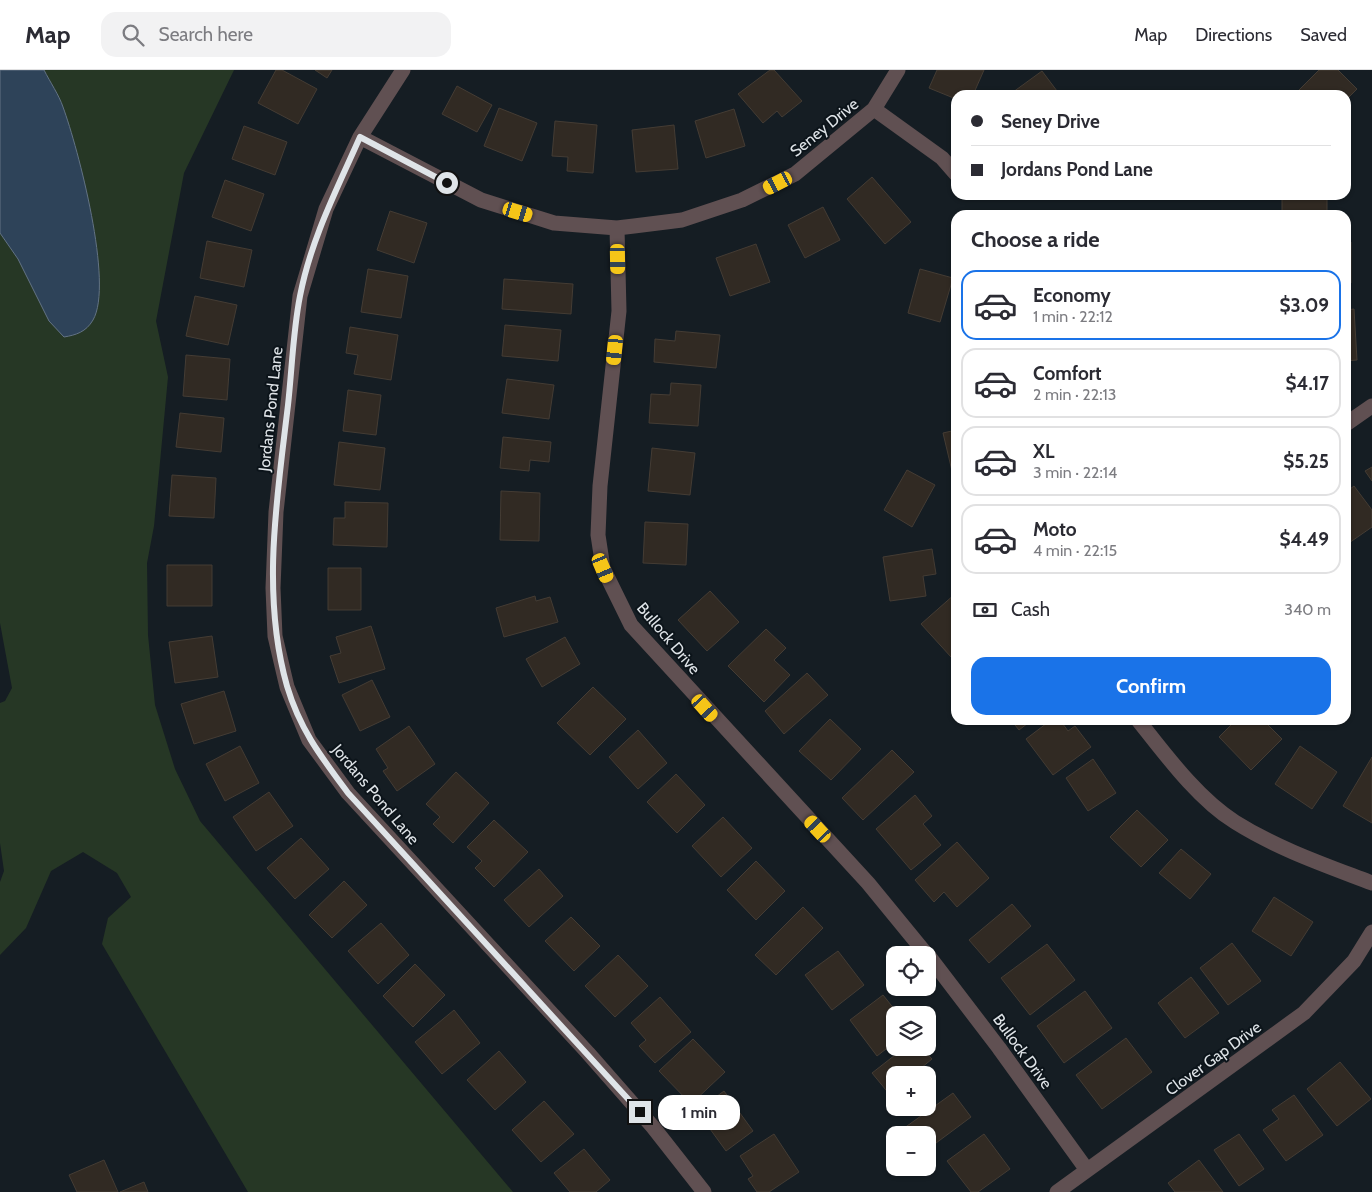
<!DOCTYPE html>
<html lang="en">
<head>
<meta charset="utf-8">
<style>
  :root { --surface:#fff; --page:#f2f2f3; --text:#2b2b33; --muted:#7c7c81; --line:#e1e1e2; --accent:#1a73e8 }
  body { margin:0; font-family:Cabin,sans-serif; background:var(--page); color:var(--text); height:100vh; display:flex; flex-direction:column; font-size:19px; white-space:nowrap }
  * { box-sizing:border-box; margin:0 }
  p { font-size:16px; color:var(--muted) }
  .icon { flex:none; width:28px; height:28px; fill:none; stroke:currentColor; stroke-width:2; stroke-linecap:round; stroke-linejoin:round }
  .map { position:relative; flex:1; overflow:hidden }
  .drawer { position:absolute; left:951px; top:140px; width:400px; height:515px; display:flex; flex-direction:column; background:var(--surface); border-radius:15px; box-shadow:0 1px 4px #0004 }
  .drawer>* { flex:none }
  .guide { position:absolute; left:951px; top:20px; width:400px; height:110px; border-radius:15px; box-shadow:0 1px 4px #0004; display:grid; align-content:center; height:110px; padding:0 20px; background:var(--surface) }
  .buttons { position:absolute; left:886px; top:876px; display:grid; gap:10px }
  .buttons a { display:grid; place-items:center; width:50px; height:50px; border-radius:10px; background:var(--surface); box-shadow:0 1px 4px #0004; font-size:25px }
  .end { position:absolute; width:22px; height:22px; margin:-11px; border:6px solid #dfe4e8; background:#111; box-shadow:0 0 0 2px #111 }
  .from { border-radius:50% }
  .bubble { position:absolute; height:35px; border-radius:15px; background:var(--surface); box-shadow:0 1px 4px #0004; font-size:16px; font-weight:700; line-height:35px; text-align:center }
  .car { position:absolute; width:15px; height:30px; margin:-15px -8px; border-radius:6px; box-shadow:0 0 4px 1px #0007; background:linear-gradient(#f5c518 24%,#345 0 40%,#f5c518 0 76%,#345 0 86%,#f5c518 0) }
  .guide b { display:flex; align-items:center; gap:18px; height:48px; font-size:19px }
  .guide b+b { border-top:1px solid var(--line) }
  .guide i { width:12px; height:12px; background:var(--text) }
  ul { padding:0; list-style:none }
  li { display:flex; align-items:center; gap:15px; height:70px; margin:0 10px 8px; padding:0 10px; border:2px solid var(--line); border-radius:15px }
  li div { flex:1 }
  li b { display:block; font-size:19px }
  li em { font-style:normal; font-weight:700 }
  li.on { border-color:var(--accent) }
  li>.icon { width:45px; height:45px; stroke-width:1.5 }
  h2 { padding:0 20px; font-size:22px; line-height:60px }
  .pay { display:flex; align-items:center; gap:12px; height:55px; padding:0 20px; font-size:19px }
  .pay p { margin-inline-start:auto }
  .primary-button { display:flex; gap:10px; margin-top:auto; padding:10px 20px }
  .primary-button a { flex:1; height:58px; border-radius:15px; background:var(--accent); color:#fff; font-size:20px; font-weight:700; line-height:58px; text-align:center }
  header { display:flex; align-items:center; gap:30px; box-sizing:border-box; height:70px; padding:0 25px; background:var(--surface); border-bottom:1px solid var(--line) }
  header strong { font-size:24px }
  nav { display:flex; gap:28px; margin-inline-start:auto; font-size:18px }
  .search { width:350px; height:45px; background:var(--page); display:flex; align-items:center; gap:12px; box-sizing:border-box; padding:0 18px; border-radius:15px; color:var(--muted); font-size:19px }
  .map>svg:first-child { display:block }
  .green { fill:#263725 }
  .water { fill:#2e4359; stroke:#637384 }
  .building { fill:#312a23; stroke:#443c34 }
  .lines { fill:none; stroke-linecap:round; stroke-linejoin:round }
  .street { stroke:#605052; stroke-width:15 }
  .route { stroke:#dfe4e8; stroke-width:6 }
  .labels { text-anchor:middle; stroke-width:4; stroke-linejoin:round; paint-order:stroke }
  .street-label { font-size:16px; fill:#dfe4e8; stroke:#0c141a }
</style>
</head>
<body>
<header>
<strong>Map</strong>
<div class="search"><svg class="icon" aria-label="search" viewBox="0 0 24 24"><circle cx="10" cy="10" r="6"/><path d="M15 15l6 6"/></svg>Search here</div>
<nav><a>Map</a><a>Directions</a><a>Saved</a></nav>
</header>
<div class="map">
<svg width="1372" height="1122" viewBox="0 0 1372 1122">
  <rect width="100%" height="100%" fill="#151d23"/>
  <path class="green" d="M44 0H234L184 103 156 251 168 307 154 456 147 493 148 565 155 635 175 699 200 751 513 1122H248L102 874 108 848 131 827 117 803 83 782 51 801 26 858 0 885V812L4 801 0 773V633L5 631 12 618 0 553V163L18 189H98L91 141 63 37Z"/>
  <path class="water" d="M0 0H44C50 12 59 25 63 37 78 78 114 214 93 250 86 262 76 265 64 267L49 251 18 189 0 163Z"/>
  <path class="building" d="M276 0H282L317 19 298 54 258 33Z
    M315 0H332L327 8Z
    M770 0H774L802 31 782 47 777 41 763 53 738 24Z
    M937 0H984L973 25H956V29L929 18Z
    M1319 0H1338L1357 19 1346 30V25H1305L1299 20Z
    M1042 1 1060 25H1009Z
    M457 16 492 35 477 62 442 44Z
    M499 38 537 53 522 91 484 76Z
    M734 39 745 76 706 88 695 51Z
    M555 51 597 55 593 103 567 101 568 87 552 86Z
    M674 55 678 99 636 102 632 60Z
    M244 56 287 72 275 105 232 89Z
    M872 107 911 152 885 174 847 129Z
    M225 110 264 124 251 161 212 147Z
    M1282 125H1327V145H1282Z
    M823 137 840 170 805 188 788 155Z
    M390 141 427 153 414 193 377 180Z
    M207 171 252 180 244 217 200 208Z
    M1346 172H1351V213H1346Z
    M756 174 770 212 730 226 716 188Z
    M368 199 408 206 401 248 361 242Z
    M920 199 953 208 940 252 908 243Z
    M504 209 573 214 571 244 502 239Z
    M195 226 237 235 228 275 186 266Z
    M1354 239 1357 290 1346 291V240Z
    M505 255 561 260 558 291 502 286Z
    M350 257 398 265 391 310 354 304 358 285 346 283Z
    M676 261 720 265 716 298 654 292 655 269 675 271Z
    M186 285 230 289 227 330 183 326Z
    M507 309 554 315 549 349 502 343Z
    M671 313 701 315 698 356 649 353 651 324 670 325Z
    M348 320 381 325 376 365 343 361Z
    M180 343 224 348 221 382 176 377Z
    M956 360V400L952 401 943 363Z
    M503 367 551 372 549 392 530 390 529 401 500 398Z
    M339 372 385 378 380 420 334 415Z
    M652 378 695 383 690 425 648 421Z
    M1372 397V411L1365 401Z
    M907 400 935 415 912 457 884 440Z
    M172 405 216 408 214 448 169 446Z
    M1354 416 1372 440V457L1346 475V422Z
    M501 421 540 423 539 471 500 470Z
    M345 432 388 433 387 477 333 475 334 448H345Z
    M645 452 688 454 686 495 643 493Z
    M932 479 936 504 923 506 926 526 890 531 883 487Z
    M167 495H212V536H167Z
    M328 498H361V540H328Z
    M710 521 739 552 707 581 678 550Z
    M955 524 956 582 951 587 921 554Z
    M535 526 536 531 550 527 558 552 504 567 496 538Z
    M371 556 385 599 339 613 330 586 341 583 336 567Z
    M766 559 786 578 774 590 790 605 764 632 728 596Z
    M212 566 218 607 175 613 169 572Z
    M565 567 580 594 542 617 526 589Z
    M807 603 828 625 784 664 765 641Z
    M372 610 390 647 360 661 342 625Z
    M593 617 626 649 590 685 557 653Z
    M224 621 236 661 194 674 181 634Z
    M830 649 861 679 831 710 799 681Z
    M1011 650H1032L1019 660Z
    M1051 650H1060L1068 661 1075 656 1091 677 1053 705 1026 669Z
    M1236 650H1263L1282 669 1251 700 1219 667Z
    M409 656 435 694 397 721 383 701 388 698 376 679Z
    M638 660 667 693 638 719 609 687Z
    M240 676 259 713 225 731 206 694Z
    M1300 676 1337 702 1312 739 1275 714Z
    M892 680 914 702 863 750 842 728Z
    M1372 687V753L1343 736Z
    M1093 689 1116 723 1088 741 1066 708Z
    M456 702 489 733 453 773 433 754 440 747 426 734Z
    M676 704 705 735 677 763 647 732Z
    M269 722 293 756 256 781 233 747Z
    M915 725 932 746 923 754 941 775 911 800 876 759Z
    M1137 740 1168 770 1141 797 1110 767Z
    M723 747 752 778 721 807 692 776Z
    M494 750 528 782 494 817 475 798 482 791 467 777Z
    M301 768 329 799 295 829 267 798Z
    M957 772 989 808 957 837 944 822 934 832 915 810Z
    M1181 779 1211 804 1190 829 1159 803Z
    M756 791 785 821 756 850 727 820Z
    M539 799 563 826 529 857 504 830Z
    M344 811 367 835 332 868 309 845Z
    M1274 827 1313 852 1291 886 1252 861Z
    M1012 834 1031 856 989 893 969 870Z
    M803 837 823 858 776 905 755 885Z
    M571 847 600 876 574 901 545 871Z
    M381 853 409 885 378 914 348 881Z
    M1232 873 1261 911 1228 935 1200 898Z
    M1047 874 1075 910 1030 945 1001 908Z
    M838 881 864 915 832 940 805 905Z
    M618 885 648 916 615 947 585 916Z
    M415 894 445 925 413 957 383 926Z
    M1191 907 1219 943 1185 968 1158 933Z
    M1085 921 1112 958 1064 993 1037 956Z
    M883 925 899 945H895V972L877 986 850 950Z
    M660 927 691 962 655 993 639 976 646 970 631 953Z
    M454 940 480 973 442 1004 415 972Z
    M1126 968 1152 1002 1102 1039 1076 1005Z
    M693 969 725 1002 691 1034 659 1001Z
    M904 978H922L932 989 921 998 927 1005H895V1031L872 1003Z
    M499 981 526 1012 495 1040 467 1010Z
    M1340 992 1371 1029 1337 1056 1307 1019Z
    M928 1006 934 1013 928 1018Z
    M724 1021 753 1061 726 1081 697 1041Z
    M953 1023 971 1047 928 1079V1065H902L900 1061Z
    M1294 1025 1323 1065 1286 1091 1263 1060 1279 1049 1272 1040Z
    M544 1031 574 1064 541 1092 512 1060Z
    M774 1064 799 1102 769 1122H757L748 1109 753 1106 740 1086Z
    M984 1064 1010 1099 978 1122H971L947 1091Z
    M1239 1064 1264 1099 1239 1116 1214 1080Z
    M584 1079 610 1110 596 1122H570L554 1103Z
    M104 1090 118 1122H77L69 1105Z
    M1199 1090 1223 1122H1175L1168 1113Z
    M144 1112 148 1122H120Z"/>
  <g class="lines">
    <path class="street" d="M403 0 360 67 326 139 300 226 276 442 273 518 275 566 287 617 309 670 348 723 588 983 653 1057 704 1122
      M874 39 942 88 956 104
      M360 67 481 130 554 153 617 158 634 156 682 150 742 130 795 104 874 39 898 0
      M617 158 619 241 600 416 598 465 603 498 631 555 868 813 927 885
      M1346 354 1372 336
      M1138 650C1165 684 1198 729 1235 752 1278 779 1325 795 1372 813
      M928 885 999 978 1087 1100
      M1057 1122 1304 943 1354 891 1372 862"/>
  </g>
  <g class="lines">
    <path class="route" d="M447 113 360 67C337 119 311 169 300 226 293 261 292 299 288 335 277 427 261 525 287 616 300 660 322 688 348 723L640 1042"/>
  </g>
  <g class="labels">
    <g class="street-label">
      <text transform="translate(824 57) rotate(-39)" y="6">Seney Drive</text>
      <text transform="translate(270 339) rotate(-84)" y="6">Jordans Pond Lane</text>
      <text transform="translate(669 568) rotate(50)" y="6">Bullock Drive</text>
      <text transform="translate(376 724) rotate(50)" y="6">Jordans Pond Lane</text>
      <text transform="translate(1023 981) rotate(54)" y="6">Bullock Drive</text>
      <text transform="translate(1213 988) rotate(-36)" y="6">Clover Gap Drive</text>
    </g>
  </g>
</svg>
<div class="buttons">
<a><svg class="icon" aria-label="locate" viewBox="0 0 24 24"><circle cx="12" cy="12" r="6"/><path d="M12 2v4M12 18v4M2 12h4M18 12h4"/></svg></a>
<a><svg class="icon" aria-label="layers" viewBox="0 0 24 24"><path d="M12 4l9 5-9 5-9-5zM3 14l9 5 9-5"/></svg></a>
<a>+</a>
<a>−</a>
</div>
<i class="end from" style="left:447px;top:113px"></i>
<i class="end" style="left:640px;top:1042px"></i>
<div class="bubble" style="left:658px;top:1025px;width:82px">1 min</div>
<i class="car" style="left:778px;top:113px;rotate:243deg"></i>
<i class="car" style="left:518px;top:142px;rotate:107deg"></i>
<i class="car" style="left:618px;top:189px;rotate:179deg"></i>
<i class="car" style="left:615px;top:280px;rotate:186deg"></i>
<i class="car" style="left:603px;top:498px;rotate:157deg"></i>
<i class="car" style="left:705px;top:638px;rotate:138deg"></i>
<i class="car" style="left:818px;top:759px;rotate:317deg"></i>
<div class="guide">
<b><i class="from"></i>Seney Drive</b>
<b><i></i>Jordans Pond Lane</b>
</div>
<section class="drawer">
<h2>Choose a ride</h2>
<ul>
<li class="on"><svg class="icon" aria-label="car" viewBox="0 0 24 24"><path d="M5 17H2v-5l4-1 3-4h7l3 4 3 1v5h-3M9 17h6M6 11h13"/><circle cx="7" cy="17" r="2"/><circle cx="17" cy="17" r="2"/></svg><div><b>Economy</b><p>1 min · 22:12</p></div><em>$3.09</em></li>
<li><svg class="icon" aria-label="car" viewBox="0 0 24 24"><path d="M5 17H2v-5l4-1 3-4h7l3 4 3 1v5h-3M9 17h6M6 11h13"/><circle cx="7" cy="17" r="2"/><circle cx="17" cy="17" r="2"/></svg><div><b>Comfort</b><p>2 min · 22:13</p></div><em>$4.17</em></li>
<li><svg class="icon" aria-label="car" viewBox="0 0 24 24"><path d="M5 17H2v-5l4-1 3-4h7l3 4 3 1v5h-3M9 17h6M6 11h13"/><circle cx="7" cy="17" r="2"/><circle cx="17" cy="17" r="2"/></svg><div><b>XL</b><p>3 min · 22:14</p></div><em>$5.25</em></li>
<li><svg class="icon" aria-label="car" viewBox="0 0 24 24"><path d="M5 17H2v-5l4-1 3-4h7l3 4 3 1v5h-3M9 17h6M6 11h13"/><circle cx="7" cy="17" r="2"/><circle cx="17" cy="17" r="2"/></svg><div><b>Moto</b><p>4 min · 22:15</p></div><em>$4.49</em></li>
</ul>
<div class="pay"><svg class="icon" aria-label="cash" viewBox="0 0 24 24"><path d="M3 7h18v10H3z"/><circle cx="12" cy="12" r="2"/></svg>Cash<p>340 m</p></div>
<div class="primary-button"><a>Confirm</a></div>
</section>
</div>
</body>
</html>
